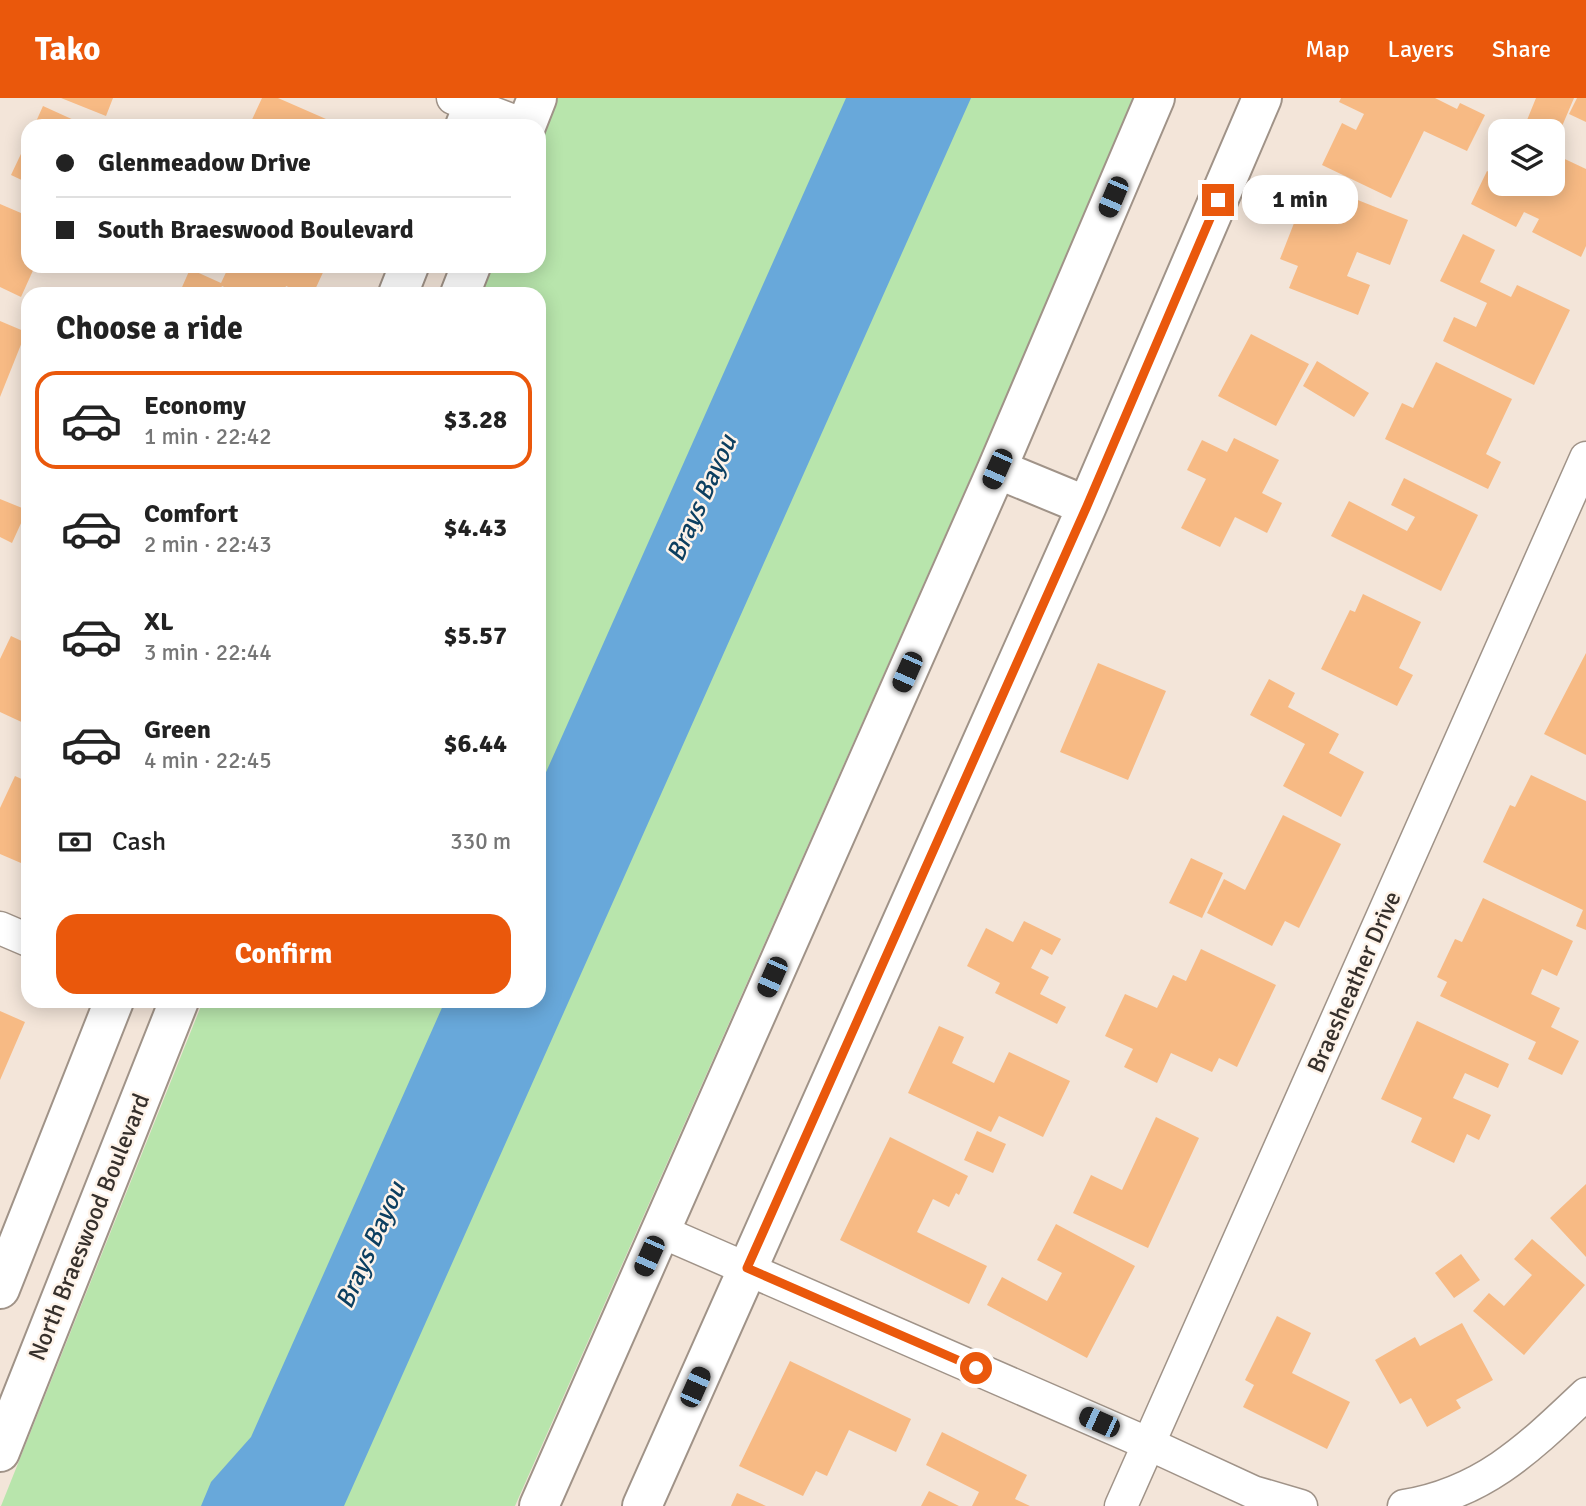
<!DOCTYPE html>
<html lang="en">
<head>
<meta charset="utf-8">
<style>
  :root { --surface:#fff; --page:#f6f6f6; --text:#222; --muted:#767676; --line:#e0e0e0; --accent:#ea580c }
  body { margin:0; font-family:Signika,sans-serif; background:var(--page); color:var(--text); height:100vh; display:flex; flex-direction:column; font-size:26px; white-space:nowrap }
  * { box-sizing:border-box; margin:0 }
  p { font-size:23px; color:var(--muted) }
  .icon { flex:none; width:38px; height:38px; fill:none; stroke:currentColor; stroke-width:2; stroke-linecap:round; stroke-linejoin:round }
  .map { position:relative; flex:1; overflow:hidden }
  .sheet { position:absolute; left:21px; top:189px; width:525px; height:721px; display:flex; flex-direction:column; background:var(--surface); border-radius:21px; box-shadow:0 4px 18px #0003 }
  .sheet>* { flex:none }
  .hud { position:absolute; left:21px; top:21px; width:525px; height:154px; border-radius:21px; box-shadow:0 4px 18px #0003; display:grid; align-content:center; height:154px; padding:0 35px; background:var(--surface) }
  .buttons { position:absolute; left:1488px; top:21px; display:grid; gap:14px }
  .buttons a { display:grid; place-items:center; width:77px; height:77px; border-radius:14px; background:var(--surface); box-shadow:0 4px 18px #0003; font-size:35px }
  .end { position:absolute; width:32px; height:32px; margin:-16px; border:9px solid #ea580c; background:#fff; box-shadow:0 0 0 4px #fff }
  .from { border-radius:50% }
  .bubble { position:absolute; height:49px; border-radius:21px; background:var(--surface); box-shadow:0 4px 18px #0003; font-size:23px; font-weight:700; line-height:49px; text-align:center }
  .car { position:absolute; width:21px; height:42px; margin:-21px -10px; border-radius:9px; box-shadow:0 0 5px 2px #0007; background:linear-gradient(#222 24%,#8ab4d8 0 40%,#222 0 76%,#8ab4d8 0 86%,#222 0) }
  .hud b { display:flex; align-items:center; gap:24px; height:66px; font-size:26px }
  .hud b+b { border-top:2px solid var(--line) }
  .hud i { width:18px; height:18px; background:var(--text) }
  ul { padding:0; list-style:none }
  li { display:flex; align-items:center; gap:21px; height:98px; margin:0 14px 10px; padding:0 21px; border:4px solid transparent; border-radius:21px }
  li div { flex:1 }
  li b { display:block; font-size:26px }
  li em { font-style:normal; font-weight:700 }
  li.on { border-color:var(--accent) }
  li>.icon { width:63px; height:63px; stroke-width:1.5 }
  h2 { padding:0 35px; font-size:32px; line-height:84px }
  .pay { display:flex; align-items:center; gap:18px; height:77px; padding:0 35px; font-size:26px }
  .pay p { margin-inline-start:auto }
  .cta { display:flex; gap:14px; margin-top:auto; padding:14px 35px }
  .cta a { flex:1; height:80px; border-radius:21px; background:var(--accent); color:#fff; font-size:28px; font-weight:700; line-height:80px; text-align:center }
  header { display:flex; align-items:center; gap:42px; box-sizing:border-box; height:98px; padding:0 35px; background:var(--accent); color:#fff }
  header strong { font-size:33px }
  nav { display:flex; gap:38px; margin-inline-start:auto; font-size:24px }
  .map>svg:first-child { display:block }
  .green { fill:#b8e5ac }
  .water { fill:#68a8da }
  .building { fill:#f7ba84 }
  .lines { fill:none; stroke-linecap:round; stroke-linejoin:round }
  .minor-casing { stroke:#a09388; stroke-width:35 }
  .major-casing { stroke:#a09388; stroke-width:42 }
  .minor { stroke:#fff; stroke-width:32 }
  .major { stroke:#fff; stroke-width:38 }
  .route { stroke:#ea580c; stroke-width:9 }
  .labels { text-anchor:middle; stroke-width:5; stroke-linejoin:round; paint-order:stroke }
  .street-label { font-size:24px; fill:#36302c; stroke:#fef3e9 }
  .water-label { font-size:26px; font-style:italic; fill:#0c3f60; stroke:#fef3e9 }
</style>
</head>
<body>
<header>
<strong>Tako</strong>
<nav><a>Map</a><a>Layers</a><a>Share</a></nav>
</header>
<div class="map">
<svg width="1586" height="1408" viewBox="0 0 1586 1408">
  <rect width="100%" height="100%" fill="#f3e5d9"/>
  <path class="green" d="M557 0H1137L1116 52 515 1408H1L203 903H539V196H480L491 168H539V46Z"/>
  <path class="water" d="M846 0H971L344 1408H201L211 1384 251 1339 445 903H539V690Z"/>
  <path class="building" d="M61 0H113L106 18Z
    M262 0H278L342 28H249Z
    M1341 0H1435L1457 11 1460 5 1485 17 1467 53 1424 33 1391 100 1322 67 1342 25 1356 32 1364 16 1339 4Z
    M1536 0H1574L1557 40 1552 38V33H1540L1525 27Z
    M1577 0H1586V24L1569 16Z
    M43 8 87 28H34Z
    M28 41V85L11 77Z
    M1552 55 1586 71V148L1581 159 1532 134 1539 121 1524 114 1516 129 1471 106 1487 73 1500 80V86H1512L1524 92 1527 86H1552Z
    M1325 89 1408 122 1390 167 1357 154 1347 178 1370 187 1358 217 1289 190 1298 168 1280 161 1305 97 1320 103Z
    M0 106 28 118V168H35L21 199 0 189Z
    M1463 136 1495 152 1480 184 1511 199 1517 187 1570 212 1534 287 1443 243 1454 219 1476 229 1487 205 1440 183Z
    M229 168H326L313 196H305L286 188 283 196H240L222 188 218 196H179L190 171 221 185Z
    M0 223 26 234 0 299Z
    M1251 236 1309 266 1276 328 1218 298Z
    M1317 263 1369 295 1354 319 1303 288Z
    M1436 264 1512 301 1486 356 1501 364 1488 391 1385 341 1402 305 1413 310Z
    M1234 340 1279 362 1262 395 1282 405 1267 435 1235 419 1220 449 1181 430 1206 381 1187 372 1202 342 1227 354Z
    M1404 380 1478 417 1441 493 1331 438 1349 403 1407 433 1415 419 1391 407Z
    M0 401 27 412 12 445 0 439Z
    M1363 496 1421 524 1399 570 1413 577 1397 608 1321 571 1350 512 1355 514Z
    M11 538 28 546V565L21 580 28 583V627L0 614V561Z
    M1586 555V657L1544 636Z
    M1098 565 1166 593 1128 682 1060 654Z
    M1269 581 1295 595 1288 609 1339 636 1329 655 1364 674 1341 719 1283 688 1305 646 1250 617Z
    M1531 677 1586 703V832L1576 828 1583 812 1483 764 1510 707 1515 709Z
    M15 678 28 684V768L0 756V710Z
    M1283 717 1341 746 1299 830 1285 823 1272 848 1207 815 1224 781 1245 792Z
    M1191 760 1223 775 1202 820 1169 805Z
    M1483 800 1573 843 1557 878 1542 871 1531 896 1560 910 1551 929 1579 943 1562 977 1528 961 1536 944 1440 898 1447 884 1437 879 1455 841 1462 844Z
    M1024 823 1061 841 1052 857 1041 851 1031 870 1049 879 1040 896 1066 909 1057 926 995 895 1000 885 967 868 986 830 1013 844Z
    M1201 851 1276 887 1237 969 1219 960 1212 974 1171 955 1157 985 1124 969 1133 951 1105 938 1125 896 1157 910 1173 877 1186 883Z
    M0 913 25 924 0 982Z
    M1417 923 1509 966 1498 990 1465 975 1453 1000 1491 1017 1479 1042 1467 1036 1454 1065 1411 1044 1422 1020 1381 1001Z
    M939 928 964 939 952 965 994 985 1009 954 1070 983 1043 1039 999 1018 991 1034 908 995Z
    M1156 1019 1199 1040 1148 1150 1073 1115 1091 1077 1122 1092Z
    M977 1033 1006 1046 993 1075 964 1062Z
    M890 1039 968 1078 959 1097 956 1095 949 1109 933 1101 917 1134 987 1168 969 1206 840 1142Z
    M1586 1086V1159L1550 1120Z
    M1056 1126 1135 1168 1087 1260 987 1207 1002 1179 1047 1203 1062 1175 1037 1162Z
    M1532 1141 1585 1187 1524 1257 1473 1213 1489 1195 1504 1208 1532 1177 1514 1161Z
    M1461 1156 1480 1182 1454 1200 1435 1175Z
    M1277 1218 1311 1235 1292 1275 1350 1304 1327 1351 1243 1309 1254 1287 1245 1282Z
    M1462 1225 1493 1282 1456 1302 1461 1310 1427 1329 1411 1300 1400 1306 1375 1262 1415 1239 1420 1248Z
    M790 1263 911 1321 896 1354 849 1332 827 1378 816 1373 803 1398 739 1368Z
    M942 1334 1027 1377 1015 1401 1030 1408H972L979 1394 926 1367Z
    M929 1393 959 1408H921Z
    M737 1395 766 1408H731Z"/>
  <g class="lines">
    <defs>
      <path id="minor" d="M453 0 527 28
        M0 830 28 842
        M660 1133 1149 1346 1253 1394 1301 1408
        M1121 1408 1586 360
        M1404 1408C1484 1395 1530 1349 1586 1296"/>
      <path id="major" d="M465 28 476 0
        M526 28 537 0
        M398 196 409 168
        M460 196 471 168
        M997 371 1087 408
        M0 1191 114 903
        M0 1354 179 903
        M539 1408 997 371 1155 0
        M642 1408 1087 408 1262 0"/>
    </defs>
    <use href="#minor" class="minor-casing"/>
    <use href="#major" class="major-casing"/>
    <use href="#minor" class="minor"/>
    <use href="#major" class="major"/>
  </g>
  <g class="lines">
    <path class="route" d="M976 1270 747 1170 1087 408 1218 102"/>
  </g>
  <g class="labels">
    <g class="street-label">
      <text transform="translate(1354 884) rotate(-66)" y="8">Braesheather Drive</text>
      <text transform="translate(89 1129) rotate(-68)" y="8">North Braeswood Boulevard</text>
    </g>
    <g class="water-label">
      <text transform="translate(701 400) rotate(-66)" y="9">Brays Bayou</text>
      <text transform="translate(370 1147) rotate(-66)" y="9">Brays Bayou</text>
    </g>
  </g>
</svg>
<div class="buttons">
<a><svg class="icon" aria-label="layers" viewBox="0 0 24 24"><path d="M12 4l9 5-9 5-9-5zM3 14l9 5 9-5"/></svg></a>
</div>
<i class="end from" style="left:976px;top:1270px"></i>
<i class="end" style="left:1218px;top:102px"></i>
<div class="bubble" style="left:1242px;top:77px;width:116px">1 min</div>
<i class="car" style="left:1113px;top:99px;rotate:203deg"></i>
<i class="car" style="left:997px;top:371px;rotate:204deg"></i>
<i class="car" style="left:907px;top:574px;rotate:204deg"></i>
<i class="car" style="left:772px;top:879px;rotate:204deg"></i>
<i class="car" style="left:649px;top:1158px;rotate:204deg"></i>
<i class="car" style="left:695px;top:1289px;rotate:24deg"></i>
<i class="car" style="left:1099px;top:1324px;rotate:294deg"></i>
<div class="hud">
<b><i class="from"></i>Glenmeadow Drive</b>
<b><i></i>South Braeswood Boulevard</b>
</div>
<section class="sheet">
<h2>Choose a ride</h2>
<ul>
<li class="on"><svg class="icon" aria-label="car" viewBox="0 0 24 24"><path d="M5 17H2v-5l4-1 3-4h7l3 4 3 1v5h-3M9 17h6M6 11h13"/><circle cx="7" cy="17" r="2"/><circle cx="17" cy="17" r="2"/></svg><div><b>Economy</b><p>1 min · 22:42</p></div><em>$3.28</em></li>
<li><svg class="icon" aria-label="car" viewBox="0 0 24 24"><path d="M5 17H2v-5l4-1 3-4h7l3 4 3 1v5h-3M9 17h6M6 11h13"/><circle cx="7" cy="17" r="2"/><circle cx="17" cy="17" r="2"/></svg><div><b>Comfort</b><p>2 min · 22:43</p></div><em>$4.43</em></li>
<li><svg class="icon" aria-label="car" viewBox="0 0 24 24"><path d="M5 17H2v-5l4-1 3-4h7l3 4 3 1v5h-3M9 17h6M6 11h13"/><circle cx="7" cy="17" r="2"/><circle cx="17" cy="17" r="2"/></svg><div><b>XL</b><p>3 min · 22:44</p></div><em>$5.57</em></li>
<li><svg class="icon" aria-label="car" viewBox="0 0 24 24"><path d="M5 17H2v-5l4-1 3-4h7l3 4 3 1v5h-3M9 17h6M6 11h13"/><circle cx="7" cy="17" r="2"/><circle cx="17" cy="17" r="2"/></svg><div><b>Green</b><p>4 min · 22:45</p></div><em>$6.44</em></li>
</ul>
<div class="pay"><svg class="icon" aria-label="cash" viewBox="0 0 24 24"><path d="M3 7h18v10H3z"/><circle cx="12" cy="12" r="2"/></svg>Cash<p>330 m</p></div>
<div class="cta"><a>Confirm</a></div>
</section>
</div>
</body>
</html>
